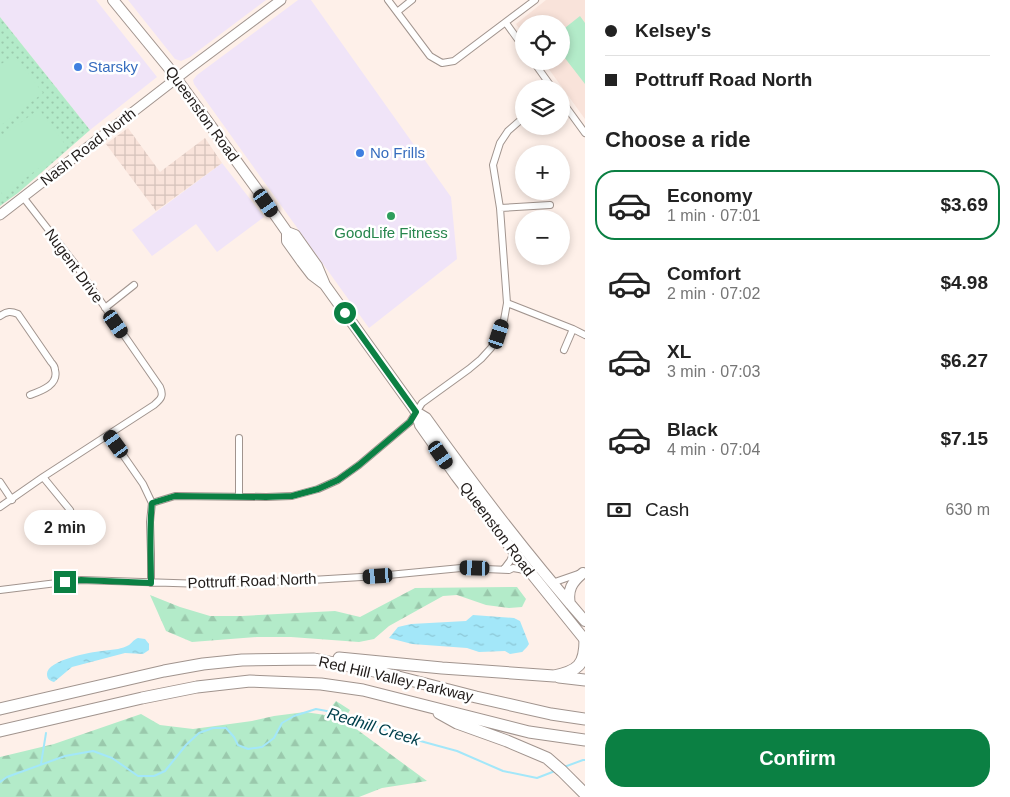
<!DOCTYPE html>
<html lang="en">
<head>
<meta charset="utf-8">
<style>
  :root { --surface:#fff; --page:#f6f6f6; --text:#222; --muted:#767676; --line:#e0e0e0; --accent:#0b8043 }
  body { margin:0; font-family:Helvetica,sans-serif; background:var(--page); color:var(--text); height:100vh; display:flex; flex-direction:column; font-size:19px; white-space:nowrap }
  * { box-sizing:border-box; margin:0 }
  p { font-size:16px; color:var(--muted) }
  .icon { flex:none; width:28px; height:28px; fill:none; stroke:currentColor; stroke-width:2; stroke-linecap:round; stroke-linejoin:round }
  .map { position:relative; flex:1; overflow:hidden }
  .panel { display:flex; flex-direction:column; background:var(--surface); width:425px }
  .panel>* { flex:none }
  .hud { display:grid; align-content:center; height:110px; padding:0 20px; background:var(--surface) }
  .fabs { position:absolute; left:515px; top:15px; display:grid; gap:10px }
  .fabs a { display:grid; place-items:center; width:55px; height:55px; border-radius:50%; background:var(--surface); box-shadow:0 2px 8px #0003; font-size:25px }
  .end { position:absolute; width:22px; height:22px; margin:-11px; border:6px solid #0b8043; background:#fff; box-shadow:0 0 0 2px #fff }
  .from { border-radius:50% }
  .bubble { position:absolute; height:35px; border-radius:18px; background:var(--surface); box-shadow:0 2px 8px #0003; font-size:16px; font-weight:600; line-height:35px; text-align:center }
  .car { position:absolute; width:15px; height:30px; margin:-15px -8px; border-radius:6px; box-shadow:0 0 4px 1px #0007; background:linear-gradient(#222 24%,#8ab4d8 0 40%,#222 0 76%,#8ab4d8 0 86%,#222 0) }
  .hud b { display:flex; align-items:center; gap:18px; height:48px; font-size:19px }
  .hud b+b { border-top:1px solid var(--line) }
  .hud i { width:12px; height:12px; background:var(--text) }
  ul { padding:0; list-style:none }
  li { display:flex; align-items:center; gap:15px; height:70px; margin:0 10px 8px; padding:0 10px; border:2px solid transparent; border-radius:20px }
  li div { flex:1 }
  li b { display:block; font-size:19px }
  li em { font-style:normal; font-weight:600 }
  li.on { border-color:var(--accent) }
  li>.icon { width:45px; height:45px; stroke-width:1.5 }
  h2 { padding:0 20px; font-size:22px; line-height:60px }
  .pay { display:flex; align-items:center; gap:12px; height:55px; padding:0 20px; font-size:19px }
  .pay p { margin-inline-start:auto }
  .primary-button { display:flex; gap:10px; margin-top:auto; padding:10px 20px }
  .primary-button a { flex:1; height:58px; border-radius:20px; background:var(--accent); color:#fff; font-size:20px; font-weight:600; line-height:58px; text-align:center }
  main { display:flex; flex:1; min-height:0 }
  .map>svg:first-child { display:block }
  .commercial { fill:#f0e4f8 }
  .industrial { fill:url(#industrial-grid) }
  .built { fill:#f9e3da }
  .grass { fill:url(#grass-dots) }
  .forest { fill:url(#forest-firs) }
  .pitch { fill:#b3ebc9 }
  .water { fill:url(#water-ripples) }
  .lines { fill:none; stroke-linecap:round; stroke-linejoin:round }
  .stream { stroke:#a3e7f9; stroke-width:2 }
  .street-casing { stroke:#a1948e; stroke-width:8 }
  .secondary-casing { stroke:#a1948e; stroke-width:11 }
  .primary-casing { stroke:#a1948e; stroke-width:12 }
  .highway-casing { stroke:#a1948e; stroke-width:13 }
  .street { stroke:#fff; stroke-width:6 }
  .secondary { stroke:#fff; stroke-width:9 }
  .primary { stroke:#fff; stroke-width:10 }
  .highway { stroke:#fff; stroke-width:11 }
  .route { stroke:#0b8043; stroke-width:6 }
  .shop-dot { fill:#3f7fe0; stroke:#fff; stroke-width:2 }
  .leisure-dot { fill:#2e9e5b; stroke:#fff; stroke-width:2 }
  .labels { text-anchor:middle; stroke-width:5; stroke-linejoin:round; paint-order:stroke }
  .shop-label { font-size:15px; fill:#366cbe; stroke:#fff; text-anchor:start }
  .street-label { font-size:15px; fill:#201b19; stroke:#fff }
  .leisure-label { font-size:15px; fill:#27864d; stroke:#fff }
  .water-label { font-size:16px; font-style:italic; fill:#01404c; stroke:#fff }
</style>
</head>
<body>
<main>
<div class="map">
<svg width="585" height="797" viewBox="0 0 585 797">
  <defs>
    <pattern id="industrial-grid" width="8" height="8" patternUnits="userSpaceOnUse" patternTransform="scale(1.25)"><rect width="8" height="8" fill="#f9e3da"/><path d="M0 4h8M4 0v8" fill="none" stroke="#d5c2ba"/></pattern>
    <pattern id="grass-dots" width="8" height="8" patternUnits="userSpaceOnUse" patternTransform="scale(1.25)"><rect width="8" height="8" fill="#b3ebc9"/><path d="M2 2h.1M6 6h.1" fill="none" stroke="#9ac9ac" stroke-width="1.8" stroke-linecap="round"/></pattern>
    <pattern id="forest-firs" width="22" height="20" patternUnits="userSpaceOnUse" patternTransform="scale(1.25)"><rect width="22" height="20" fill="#b3ebc9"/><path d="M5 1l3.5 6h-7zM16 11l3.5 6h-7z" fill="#9ac9ac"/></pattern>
    <pattern id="water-ripples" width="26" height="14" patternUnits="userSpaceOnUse" patternTransform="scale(1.25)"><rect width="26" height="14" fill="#a3e7f9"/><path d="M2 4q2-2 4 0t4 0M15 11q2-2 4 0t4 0" fill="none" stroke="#8cc6d5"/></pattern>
  </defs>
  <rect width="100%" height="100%" fill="#fef0e9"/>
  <path class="commercial" d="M0 0H96L157 77 90 130 0 17Z
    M128 0H266L190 57 181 61 175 59Z
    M298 0H311L451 197 457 259 369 328 194 84 193 80 197 75Z
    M222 163 264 217 217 252 196 224 152 256 132 230Z"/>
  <path class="industrial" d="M128 128 160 172 205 138 222 163 156 211 106 144Z"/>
  <path class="built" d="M546 0H585V119L543 61H561V24H524V35L516 24Z"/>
  <path class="grass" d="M0 17 90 130 18 193 0 206Z"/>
  <path class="forest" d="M517 587 526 599 522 607 509 608 486 605 457 595 443 596 389 626 374 639 359 642 291 637H257L192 642 166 631 150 595 180 607 210 616H242L335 611 360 617 415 588Z
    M336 701 350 710 344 720 427 781 382 788 359 797H0V757L54 744 141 714 160 725 193 729 252 721 274 716 305 712 325 715Z"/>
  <path class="pitch" d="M580 16 585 23V84L561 53V31Z
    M14 55 43 93 0 126V65Z
    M39 109 67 147 3 195 0 191V138Z"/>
  <path class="water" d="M473 615 514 618 520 621 529 644 527 647 522 652 510 654 505 651 479 652 467 648 412 644 389 638 398 627 411 624 466 621Z
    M138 638 145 639 149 644V650L143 654 125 653 72 667 54 682C50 681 47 679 47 674 47 660 91 652 102 651 107 650 113 650 118 649 121 648 126 647 129 645 132 643 133 640 138 638Z"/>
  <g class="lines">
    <path class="stream" d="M41 764 46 733
      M564 767 583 760H585
      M0 782 7 777 65 756 93 751 112 758 138 776H154L165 771 186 745 199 733 213 728H226L234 737 238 745 248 749 262 747 274 738 282 723 294 716 316 709 332 712 343 716 359 725 380 727 391 733 457 751 503 771 537 778 555 771"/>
    <defs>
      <path id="street" d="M388 0 430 56 442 63 454 61 535 0
        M397 12 412 0
        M506 23 524 48
        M533 61 553 89
        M561 100 585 133
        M500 208 550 205
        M507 303 573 329 585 335
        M105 308 134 285
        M0 316C7 311 11 311 18 314L51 362C53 364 55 367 55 370 59 385 41 391 30 395
        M564 350 573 329
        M109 435 143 484 152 503 150 522 151 554V583
        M43 477 70 510
        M0 482 12 500
        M239 496V438
        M152 503 175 496 266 497 292 496 318 489 338 480 359 465 410 422 422 403 469 369 481 359 491 348 499 334 504 320 507 303 500 208 493 165 500 143 508 131 524 117
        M0 507 43 477 154 405C161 399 164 396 160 387L75 264 23 197
        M504 569 510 561 514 552
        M552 583 581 573
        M0 590 81 580 204 584 295 581 378 576 461 568 509 570 513 568 519 569 529 571"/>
      <path id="secondary" d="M0 215 186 71 281 0"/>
      <path id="primary" d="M113 0 168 67 256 188 287 232V241L302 262 312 275 324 284
        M287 232 295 235 317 266 325 285 412 406 416 412 426 418C476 488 528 556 585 621
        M416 412 420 425 456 476 514 552 585 640
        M570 604C567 590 572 582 583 573"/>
      <path id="highway" d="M339 658 442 668 554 676C578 671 585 665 585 640
        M559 677 585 680
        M0 709 164 671 203 664 242 660 314 659 379 672 476 697 551 714 585 719
        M439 713 457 723 507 741 547 758 562 771 585 794
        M0 731 142 698 197 687 250 681 321 684 363 690 529 732 585 740"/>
    </defs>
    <use href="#street" class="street-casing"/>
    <use href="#secondary" class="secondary-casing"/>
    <use href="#primary" class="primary-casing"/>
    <use href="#highway" class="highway-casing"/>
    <use href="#street" class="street"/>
    <use href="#secondary" class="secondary"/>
    <use href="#primary" class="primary"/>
    <use href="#highway" class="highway"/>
  </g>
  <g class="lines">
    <path class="route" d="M65 582 81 580 151 583C151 556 149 529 152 503L175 496 266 497 292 496 318 489 338 480 359 465 410 422 416 412 345 313"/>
  </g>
  <g class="shop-dot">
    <circle cx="78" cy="67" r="5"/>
    <circle cx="360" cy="153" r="5"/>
  </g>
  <circle class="leisure-dot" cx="391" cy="216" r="5"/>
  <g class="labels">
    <g class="shop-label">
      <text x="88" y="72">Starsky</text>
      <text x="370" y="158">No Frills</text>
    </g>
    <g class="street-label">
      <text transform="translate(202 114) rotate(54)" y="5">Queenston Road</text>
      <text transform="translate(88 147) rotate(-38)" y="5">Nash Road North</text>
      <text transform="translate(74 266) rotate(54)" y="5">Nugent Drive</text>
      <text transform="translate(497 529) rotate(53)" y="5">Queenston Road</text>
      <text transform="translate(252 581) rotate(-2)" y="5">Pottruff Road North</text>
      <text transform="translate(396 679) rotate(13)" y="5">Red Hill Valley Parkway</text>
    </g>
    <g class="leisure-label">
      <text x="391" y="238">GoodLife Fitness</text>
    </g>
    <g class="water-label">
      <text transform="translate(374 726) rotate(17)" y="6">Redhill Creek</text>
    </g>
  </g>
</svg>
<div class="fabs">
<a><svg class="icon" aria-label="locate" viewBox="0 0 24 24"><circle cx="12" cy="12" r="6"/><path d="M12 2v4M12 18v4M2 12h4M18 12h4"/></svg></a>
<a><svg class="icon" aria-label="layers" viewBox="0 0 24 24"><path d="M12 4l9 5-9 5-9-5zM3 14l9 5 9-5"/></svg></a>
<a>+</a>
<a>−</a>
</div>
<i class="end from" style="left:345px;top:313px"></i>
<i class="end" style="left:65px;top:582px"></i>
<div class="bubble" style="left:24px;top:510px;width:82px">2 min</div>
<i class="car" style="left:266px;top:203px;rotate:145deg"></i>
<i class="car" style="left:116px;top:324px;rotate:145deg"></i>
<i class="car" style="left:499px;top:334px;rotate:18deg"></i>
<i class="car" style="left:116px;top:444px;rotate:324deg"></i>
<i class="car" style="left:441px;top:455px;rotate:145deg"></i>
<i class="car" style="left:475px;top:568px;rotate:272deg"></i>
<i class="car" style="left:378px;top:576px;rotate:266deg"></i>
</div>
<section class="panel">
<div class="hud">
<b><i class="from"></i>Kelsey's</b>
<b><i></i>Pottruff Road North</b>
</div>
<h2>Choose a ride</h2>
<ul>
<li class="on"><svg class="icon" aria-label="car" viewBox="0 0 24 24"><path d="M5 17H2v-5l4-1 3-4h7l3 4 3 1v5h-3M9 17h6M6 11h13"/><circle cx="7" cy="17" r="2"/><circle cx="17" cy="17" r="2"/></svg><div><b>Economy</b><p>1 min · 07:01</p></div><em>$3.69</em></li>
<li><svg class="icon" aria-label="car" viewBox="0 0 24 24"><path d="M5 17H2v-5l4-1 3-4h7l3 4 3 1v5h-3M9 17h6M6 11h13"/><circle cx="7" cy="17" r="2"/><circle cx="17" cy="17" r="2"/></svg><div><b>Comfort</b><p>2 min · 07:02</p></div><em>$4.98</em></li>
<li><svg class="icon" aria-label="car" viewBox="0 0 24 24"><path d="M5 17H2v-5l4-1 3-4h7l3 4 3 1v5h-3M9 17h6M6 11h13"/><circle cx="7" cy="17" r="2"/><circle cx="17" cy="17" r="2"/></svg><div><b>XL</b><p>3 min · 07:03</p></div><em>$6.27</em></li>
<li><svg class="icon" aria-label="car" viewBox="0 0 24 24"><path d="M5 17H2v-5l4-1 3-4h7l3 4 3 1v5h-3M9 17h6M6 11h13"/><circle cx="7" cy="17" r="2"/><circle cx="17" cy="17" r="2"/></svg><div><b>Black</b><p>4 min · 07:04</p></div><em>$7.15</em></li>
</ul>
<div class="pay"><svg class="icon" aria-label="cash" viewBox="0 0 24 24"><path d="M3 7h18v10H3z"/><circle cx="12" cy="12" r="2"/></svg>Cash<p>630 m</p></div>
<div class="primary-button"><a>Confirm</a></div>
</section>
</main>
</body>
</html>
